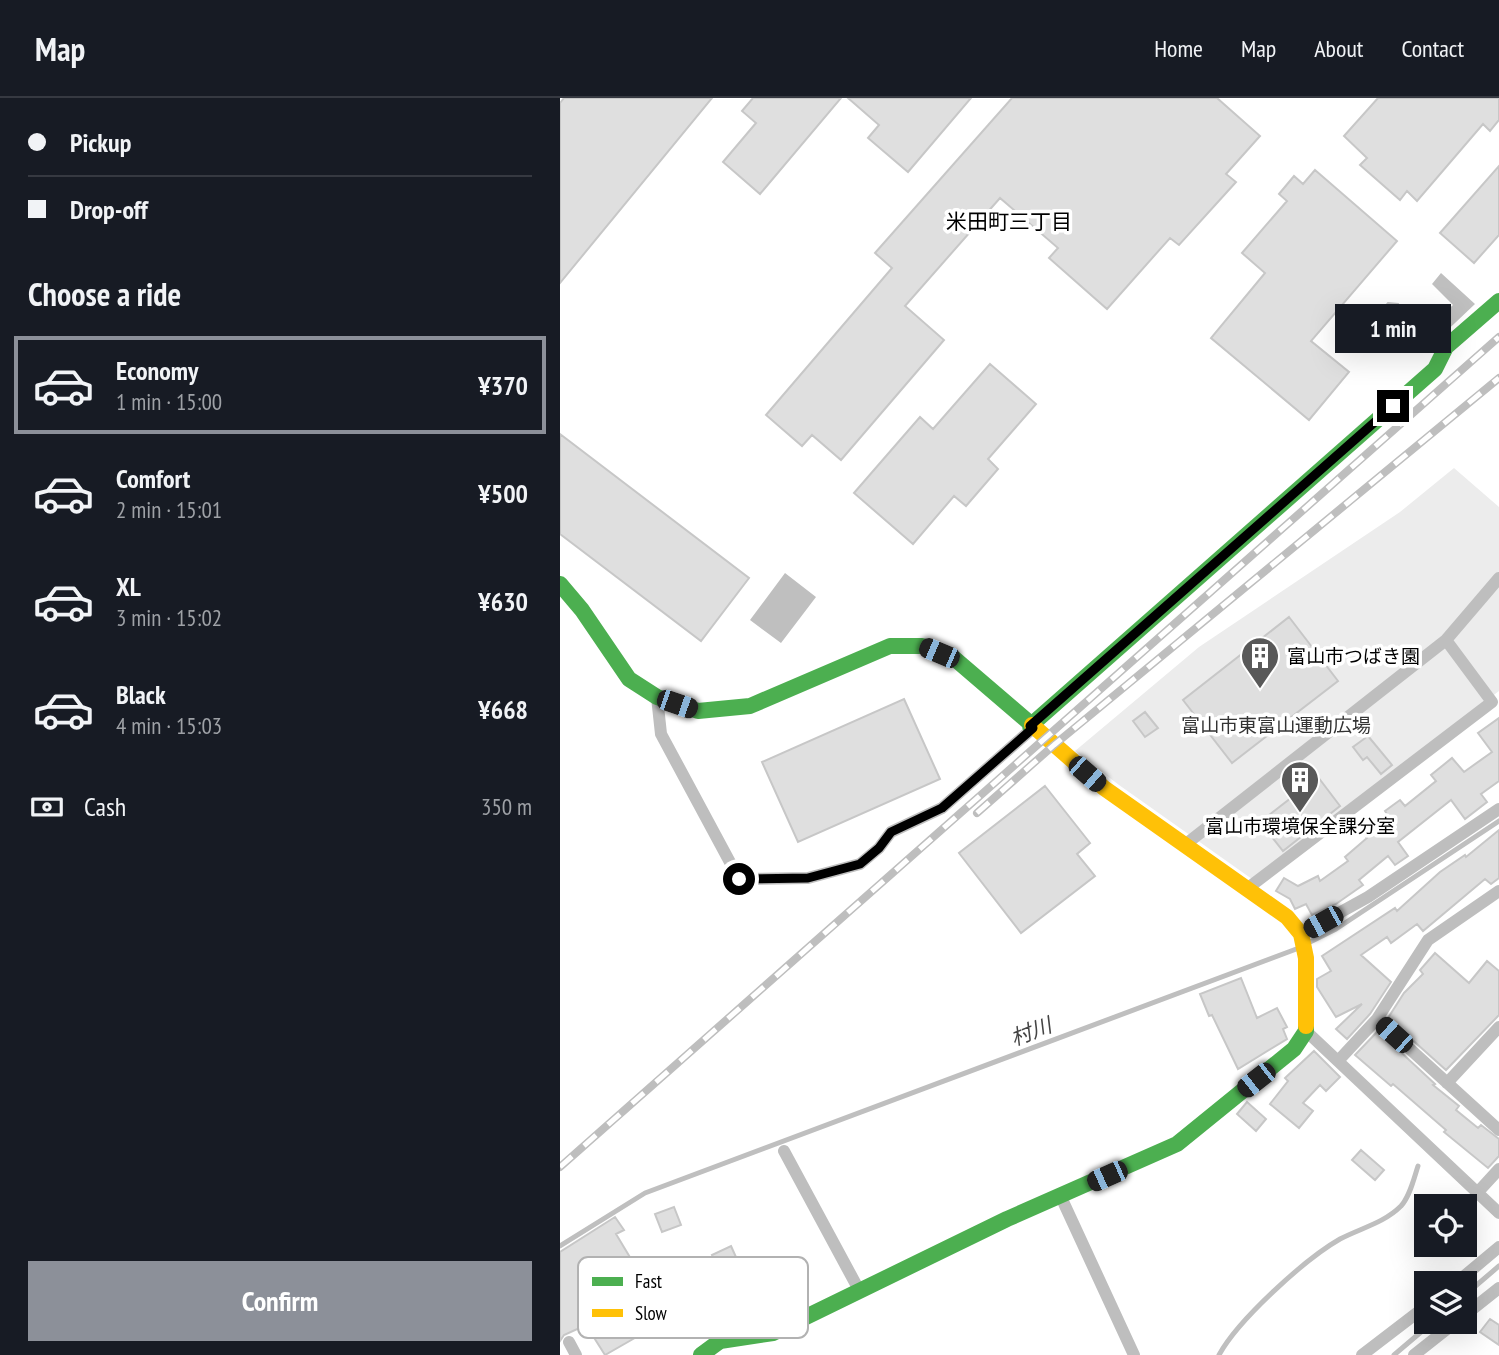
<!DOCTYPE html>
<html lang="en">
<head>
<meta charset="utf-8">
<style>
  :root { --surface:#171b24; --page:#20242c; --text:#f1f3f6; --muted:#9ea1a6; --line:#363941; --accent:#8c9099 }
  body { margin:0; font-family:"PT Sans Narrow","Noto Sans JP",sans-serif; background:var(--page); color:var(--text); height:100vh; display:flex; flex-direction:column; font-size:26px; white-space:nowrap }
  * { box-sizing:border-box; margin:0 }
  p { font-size:23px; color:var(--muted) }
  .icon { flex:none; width:38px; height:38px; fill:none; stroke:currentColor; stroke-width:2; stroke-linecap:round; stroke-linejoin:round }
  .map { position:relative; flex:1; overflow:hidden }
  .panel { display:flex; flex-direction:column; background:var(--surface); width:560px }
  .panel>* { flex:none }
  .guide { display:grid; align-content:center; height:154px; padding:0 28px; background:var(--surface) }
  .controls { position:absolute; left:854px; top:1096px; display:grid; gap:14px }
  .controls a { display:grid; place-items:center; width:63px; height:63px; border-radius:0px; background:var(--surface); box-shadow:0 7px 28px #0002; font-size:35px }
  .end { position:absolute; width:32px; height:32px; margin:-16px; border:9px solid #000; background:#fff; box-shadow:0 0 0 4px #fff }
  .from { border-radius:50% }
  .bubble { position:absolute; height:49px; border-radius:0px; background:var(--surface); box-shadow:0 7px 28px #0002; font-size:23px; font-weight:600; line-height:49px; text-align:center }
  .car { position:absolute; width:21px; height:42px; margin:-21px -10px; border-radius:9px; box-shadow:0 0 5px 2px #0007; background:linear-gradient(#222 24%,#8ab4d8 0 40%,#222 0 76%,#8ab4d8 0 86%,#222 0) }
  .guide b { display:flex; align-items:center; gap:24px; height:66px; font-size:26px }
  .guide b+b { border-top:2px solid var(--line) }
  .guide i { width:18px; height:18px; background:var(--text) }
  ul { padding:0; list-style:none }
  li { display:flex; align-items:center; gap:21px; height:98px; margin:0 14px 10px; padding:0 14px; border:4px solid transparent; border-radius:0px }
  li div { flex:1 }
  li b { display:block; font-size:26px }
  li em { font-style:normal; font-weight:600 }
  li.active { border-color:var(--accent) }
  li>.icon { width:63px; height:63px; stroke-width:1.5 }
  h2 { padding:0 28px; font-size:32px; line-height:84px }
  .pay { display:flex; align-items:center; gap:18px; height:77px; padding:0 28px; font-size:26px }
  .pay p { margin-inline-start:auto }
  .cta { display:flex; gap:14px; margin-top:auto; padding:14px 28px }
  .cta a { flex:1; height:80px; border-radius:0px; background:var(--accent); color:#fff; font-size:28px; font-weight:600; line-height:80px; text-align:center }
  header { display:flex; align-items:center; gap:42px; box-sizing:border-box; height:98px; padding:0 35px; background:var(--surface); border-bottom:2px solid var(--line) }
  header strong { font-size:33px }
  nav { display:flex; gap:38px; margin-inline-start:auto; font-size:24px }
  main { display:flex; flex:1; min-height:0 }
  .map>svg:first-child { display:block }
  .green { fill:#ececec }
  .water { fill:#bfbfbf }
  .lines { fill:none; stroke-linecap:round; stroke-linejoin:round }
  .stream { stroke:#bfbfbf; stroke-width:5 }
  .building { fill:#dfdfdf; stroke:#c7c7c7; stroke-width:2 }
  .street { stroke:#bebebe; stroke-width:12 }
  .fast { stroke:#4caf50; stroke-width:16 }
  .slow { stroke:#ffc107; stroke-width:16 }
  .rail-casing { stroke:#bebebe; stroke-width:8 }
  .rail { stroke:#fff; stroke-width:5; stroke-dasharray:16; stroke-linecap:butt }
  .route { stroke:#000; stroke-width:9 }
  .labels { text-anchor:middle; stroke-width:7; stroke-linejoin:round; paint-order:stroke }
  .poi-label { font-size:19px; fill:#000; stroke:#fff; text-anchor:start }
  .park-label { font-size:19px; fill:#333; stroke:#fff }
  .neighbourhood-label { font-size:21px; fill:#000; stroke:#fff }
  .water-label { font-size:21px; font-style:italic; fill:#444; stroke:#fff }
  .key { fill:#fff; stroke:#b2b2b2; stroke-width:2 }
  .key-label { font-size:19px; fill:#000 }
</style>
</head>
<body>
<header>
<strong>Map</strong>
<nav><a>Home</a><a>Map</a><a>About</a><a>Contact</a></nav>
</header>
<main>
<section class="panel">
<div class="guide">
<b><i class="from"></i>Pickup</b>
<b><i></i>Drop-off</b>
</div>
<h2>Choose a ride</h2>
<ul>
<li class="active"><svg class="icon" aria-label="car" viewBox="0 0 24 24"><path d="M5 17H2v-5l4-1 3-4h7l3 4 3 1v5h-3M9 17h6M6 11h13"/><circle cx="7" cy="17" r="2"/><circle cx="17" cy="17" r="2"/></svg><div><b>Economy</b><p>1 min · 15:00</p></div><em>¥370</em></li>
<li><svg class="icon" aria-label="car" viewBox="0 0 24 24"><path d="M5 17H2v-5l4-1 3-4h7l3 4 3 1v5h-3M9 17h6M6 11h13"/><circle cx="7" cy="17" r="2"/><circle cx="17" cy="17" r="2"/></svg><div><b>Comfort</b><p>2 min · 15:01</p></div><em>¥500</em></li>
<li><svg class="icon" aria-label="car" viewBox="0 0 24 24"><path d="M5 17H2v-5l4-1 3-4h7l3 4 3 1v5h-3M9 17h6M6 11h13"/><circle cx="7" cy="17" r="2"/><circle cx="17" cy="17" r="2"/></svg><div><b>XL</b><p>3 min · 15:02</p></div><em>¥630</em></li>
<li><svg class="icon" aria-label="car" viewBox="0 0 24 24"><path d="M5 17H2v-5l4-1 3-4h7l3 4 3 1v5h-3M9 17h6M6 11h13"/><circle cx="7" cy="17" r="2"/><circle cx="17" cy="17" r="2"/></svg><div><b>Black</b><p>4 min · 15:03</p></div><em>¥668</em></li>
</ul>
<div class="pay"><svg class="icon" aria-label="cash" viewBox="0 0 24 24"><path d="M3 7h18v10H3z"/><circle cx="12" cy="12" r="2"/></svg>Cash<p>350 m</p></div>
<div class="cta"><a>Confirm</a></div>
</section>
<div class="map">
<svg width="939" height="1257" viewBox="0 0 939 1257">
  <rect width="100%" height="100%" fill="#fff"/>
  <path class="green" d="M894 370 939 409V593L692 781 559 687 515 653 639 549 840 414Z"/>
  <path class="water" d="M881 175 915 206 876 243 866 231 893 207 872 186Z
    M225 475 256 499 221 545 190 522Z"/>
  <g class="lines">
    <path class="stream" d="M748 845 776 831 939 723
      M0 1148 85 1095 739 850
      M905 1197 939 1168
      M659 1257C678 1222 745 1161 780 1141 801 1130 824 1125 841 1108 850 1098 854 1080 858 1068
      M834 1257 874 1223"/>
  </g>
  <path class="building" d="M4 0H152L0 185V5Z
    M193 0H281L200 96 163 64 196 25 182 13Z
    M288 0H411L348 74 308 40 319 27Z
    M452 0H657L700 38 666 76 676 84 619 147 610 140 547 211 489 160 498 150 440 100 345 208 384 242 281 362 252 337 242 348 206 317 332 170 315 155Z
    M818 0H939V22L930 33 923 26 857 103 847 93 840 102 800 67 807 60 784 38Z
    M939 68V137L914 165 880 135Z
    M755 72 837 143 751 243 789 274 749 322 651 240 705 175 682 155 727 103 719 96 734 78 743 86Z
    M828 205 838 206 843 217 830 228 828 244 822 249H813L801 242 809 227 823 222 824 210Z
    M430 266 476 306 428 361 438 371 406 408 394 398 353 446 294 395 360 319 373 331Z
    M0 336 189 480 141 543 0 436Z
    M729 519 778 583 672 665 623 602Z
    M344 601 380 681 238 744 202 664Z
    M585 614 598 630 585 639 573 623Z
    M939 620V683L921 696 927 704 905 721 891 702 838 744 848 758 835 767 828 758 799 782 803 787 776 806 752 817 746 806 735 811 730 801 716 793 724 780 738 788 758 778 760 783 788 763 785 759 807 740 802 734 827 716 825 713 840 702 845 708 876 683 871 677 892 660 904 674 932 654 918 635Z
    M808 638 832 667 821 676 807 659 803 662 793 649Z
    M758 679 780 708 723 753 700 724Z
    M485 688 530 745 517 756 535 778 461 835 399 755Z
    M939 732V780L931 786 925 781 863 833 857 826 831 845 827 839 801 857 831 884 810 916 787 941 776 931 802 906 776 919 757 889V881L771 873 762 858 835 810 837 813 880 774 905 757 906 759Z
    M875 855 909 885 927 863 939 873V917L886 972 828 920 844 895 863 876 860 872Z
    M681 880 697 920 717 910 727 929 723 931 727 941 678 971 652 917 649 918 640 896Z
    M818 933 875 986 873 987 899 1008 896 1012 918 1030 921 1027 939 1041V1058L928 1070 884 1034 886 1032 833 986 831 988 795 957Z
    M754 953 780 979 766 993 760 987 743 1005 753 1013 739 1030 710 1006 728 983 725 980Z
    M687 1004 706 1021 696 1033 677 1016Z
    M801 1052 824 1072 815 1082 792 1062Z
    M114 1109 121 1127 102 1134 95 1116Z
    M55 1119 64 1132 56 1136 74 1166 31 1193 51 1226 67 1217 80 1237 45 1257 26 1227 4 1237 0 1243V1154Z
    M171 1148 184 1177 179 1181 186 1216 160 1223 153 1195 168 1186 152 1157Z
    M930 1221 939 1227V1247L920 1234Z"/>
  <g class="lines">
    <path class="street" d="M97 599 101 636 179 781 248 780 300 766 319 750 331 734 382 710 473 630
      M626 746 886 542 939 480
      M688 790 932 604 886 542
      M741 836 808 799 939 711
      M817 921 939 1032
      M746 933 939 1115
      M778 963 817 921 868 842 939 793
      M887 985 939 929
      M224 1053 299 1192
      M918 1094 939 1071
      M501 1099 574 1257
      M896 1185 939 1149
      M905 1217 939 1190
      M9 1244 16 1257
      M802 1257 866 1208
      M854 1257 897 1223"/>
    <path class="fast" d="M0 486 22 512 69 581 97 599 138 613 190 608 330 548H362L395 561 472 627
      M470 628 875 271 886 249 939 203
      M141 1257 160 1243 213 1235 447 1121 617 1046 734 951 746 933V928"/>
    <path class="slow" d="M472 627 544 690 727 819 741 836 746 860V928"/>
    <defs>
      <path id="rail" d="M417 715 494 647 939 280
        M0 1069 939 239"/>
    </defs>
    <use href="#rail" class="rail-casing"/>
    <use href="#rail" class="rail"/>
  </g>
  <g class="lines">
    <path class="route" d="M179 781 248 780 300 766 319 750 331 734 382 710 473 630 470 628 833 308"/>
  </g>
  <defs>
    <symbol id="building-pin" viewBox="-11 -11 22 30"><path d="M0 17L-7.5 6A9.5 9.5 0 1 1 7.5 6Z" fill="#595959" stroke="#fff"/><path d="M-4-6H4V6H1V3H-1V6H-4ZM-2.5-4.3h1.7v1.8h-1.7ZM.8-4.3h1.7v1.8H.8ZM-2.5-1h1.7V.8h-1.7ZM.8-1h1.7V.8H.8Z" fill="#fff"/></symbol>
  </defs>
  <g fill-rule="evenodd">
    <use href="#building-pin" x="678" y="536" width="44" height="60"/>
    <use href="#building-pin" x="718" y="660" width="44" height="60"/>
  </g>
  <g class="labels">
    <g class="poi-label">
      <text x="727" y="565">富山市つばき園</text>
      <text x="740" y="735" text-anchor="middle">富山市環境保全課分室</text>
    </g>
    <g class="park-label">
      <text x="716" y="634">富山市東富山運動広場</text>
    </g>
    <g class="neighbourhood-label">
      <text x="449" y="131">米田町三丁目</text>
    </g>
    <g class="water-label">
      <text transform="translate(471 934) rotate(-21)" y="7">村川</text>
    </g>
  </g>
  <rect x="18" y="1159" width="230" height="81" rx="10" class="key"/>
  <rect x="32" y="1179" width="31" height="9" fill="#4caf50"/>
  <rect x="32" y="1211" width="31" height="8" fill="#ffc107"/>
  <g class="key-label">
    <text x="75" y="1190">Fast</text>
    <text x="75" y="1222">Slow</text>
  </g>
</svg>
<div class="controls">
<a><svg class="icon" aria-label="locate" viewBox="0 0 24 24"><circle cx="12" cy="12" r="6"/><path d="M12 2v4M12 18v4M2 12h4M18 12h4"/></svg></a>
<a><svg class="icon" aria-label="layers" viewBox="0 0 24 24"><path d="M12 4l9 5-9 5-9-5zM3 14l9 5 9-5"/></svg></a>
</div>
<i class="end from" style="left:179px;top:781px"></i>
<i class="end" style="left:833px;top:308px"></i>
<div class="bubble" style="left:775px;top:206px;width:116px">1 min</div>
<i class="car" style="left:379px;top:555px;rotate:293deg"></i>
<i class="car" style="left:117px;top:606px;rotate:109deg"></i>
<i class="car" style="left:527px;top:676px;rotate:131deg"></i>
<i class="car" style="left:763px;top:824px;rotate:241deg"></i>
<i class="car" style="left:834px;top:937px;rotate:312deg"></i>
<i class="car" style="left:696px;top:982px;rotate:232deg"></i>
<i class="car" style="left:547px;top:1078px;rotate:246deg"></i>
</div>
</main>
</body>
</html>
